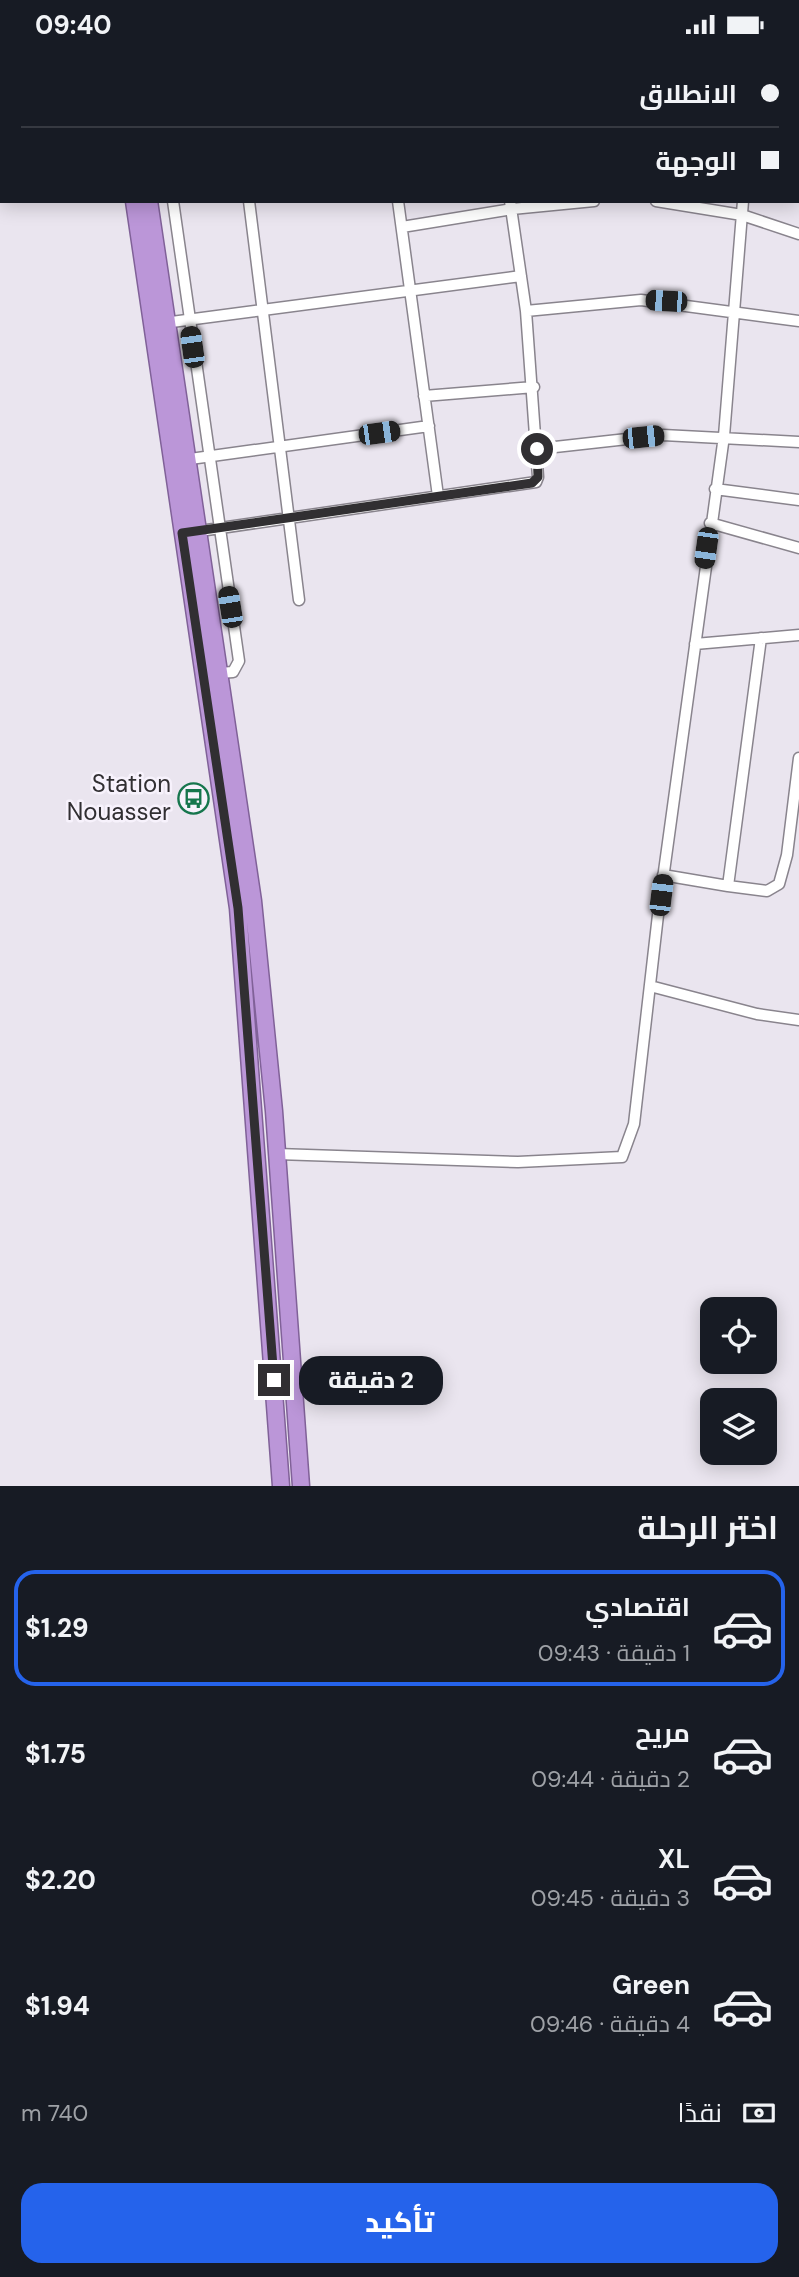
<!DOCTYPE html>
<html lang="ar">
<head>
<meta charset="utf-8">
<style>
  :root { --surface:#171b24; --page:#242831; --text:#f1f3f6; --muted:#9ea1a6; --line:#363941; --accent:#2563eb }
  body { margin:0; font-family:"DM Sans",Cairo,sans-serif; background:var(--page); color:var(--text); direction:rtl; height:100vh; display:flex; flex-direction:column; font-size:26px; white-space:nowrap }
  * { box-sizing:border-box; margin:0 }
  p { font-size:23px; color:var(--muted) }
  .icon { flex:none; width:38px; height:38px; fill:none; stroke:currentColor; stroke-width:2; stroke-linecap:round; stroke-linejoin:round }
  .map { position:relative; height:1437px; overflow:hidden; direction:ltr }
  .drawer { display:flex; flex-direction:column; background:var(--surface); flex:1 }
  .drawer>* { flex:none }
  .hud { position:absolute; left:0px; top:0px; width:800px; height:154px; box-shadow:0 4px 18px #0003; direction:rtl; display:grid; align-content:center; height:154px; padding:0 21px; background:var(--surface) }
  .tools { position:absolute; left:700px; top:1248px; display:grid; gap:14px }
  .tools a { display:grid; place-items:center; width:77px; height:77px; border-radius:14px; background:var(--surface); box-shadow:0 4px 18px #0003; font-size:35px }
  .end { position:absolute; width:32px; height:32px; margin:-16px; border:9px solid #312f32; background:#fff; box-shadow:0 0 0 4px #fff }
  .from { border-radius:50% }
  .bubble { position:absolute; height:49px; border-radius:21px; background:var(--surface); box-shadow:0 4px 18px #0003; font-size:23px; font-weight:800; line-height:49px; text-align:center; direction:rtl }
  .car { position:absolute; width:21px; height:42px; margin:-21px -10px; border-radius:9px; box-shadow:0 0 5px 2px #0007; background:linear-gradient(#222 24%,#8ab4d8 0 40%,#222 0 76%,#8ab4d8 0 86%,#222 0) }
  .hud b { display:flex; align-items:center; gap:24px; height:66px; font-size:26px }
  .hud b+b { border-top:2px solid var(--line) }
  .hud i { width:18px; height:18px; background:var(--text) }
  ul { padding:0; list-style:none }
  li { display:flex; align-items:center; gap:21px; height:116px; margin:0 14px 10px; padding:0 7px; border:4px solid transparent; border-radius:21px }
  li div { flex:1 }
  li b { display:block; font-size:26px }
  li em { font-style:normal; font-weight:800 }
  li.selected { border-color:var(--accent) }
  li>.icon { width:63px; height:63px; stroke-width:1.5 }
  h2 { padding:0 21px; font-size:32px; line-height:84px }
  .pay { display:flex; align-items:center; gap:18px; height:77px; padding:0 21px; font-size:26px }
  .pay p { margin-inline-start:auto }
  .cta { display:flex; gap:14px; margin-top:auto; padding:14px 21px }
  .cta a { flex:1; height:80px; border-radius:21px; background:var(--accent); color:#fff; font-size:28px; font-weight:800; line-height:80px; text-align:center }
  .status { display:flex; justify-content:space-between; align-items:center; height:49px; padding:0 35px; background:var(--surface); direction:ltr }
  .status svg { height:19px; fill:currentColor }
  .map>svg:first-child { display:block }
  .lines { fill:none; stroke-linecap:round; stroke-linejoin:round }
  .minor-casing { stroke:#89848d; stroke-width:13 }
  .trunk-casing { stroke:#806198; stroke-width:19 }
  .minor { stroke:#fff; stroke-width:10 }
  .trunk { stroke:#bb96d8; stroke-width:16 }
  .route { stroke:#312f32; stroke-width:9 }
  .labels { text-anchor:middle; stroke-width:5; stroke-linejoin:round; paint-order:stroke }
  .poi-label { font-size:24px; fill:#312f32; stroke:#f7f2fc; text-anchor:end }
</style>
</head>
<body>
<div class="status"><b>09:40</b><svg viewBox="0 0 49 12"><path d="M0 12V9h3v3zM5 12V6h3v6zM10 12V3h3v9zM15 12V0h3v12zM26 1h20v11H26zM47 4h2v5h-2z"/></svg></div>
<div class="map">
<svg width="799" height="1437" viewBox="0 0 799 1437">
  <rect width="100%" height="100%" fill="#eae5ef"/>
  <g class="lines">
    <defs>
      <path id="minor" d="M605 0V2
        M758 0V2
        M652 2 658 0
        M750 2V0
        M798 85H799
        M798 121 799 124
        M0 144H2
        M173 152 239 612 233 623 219 624
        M249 152 299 551
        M398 152 438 447
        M656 152 742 166 799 185
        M402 178 512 160 594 152
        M526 262 641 251 799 272
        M164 274 521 227
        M424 347 534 338
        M537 400 663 386 799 393
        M183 411 429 377
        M715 440 799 451
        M710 474 799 499
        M193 483 536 433 538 428 526 262 510 152
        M761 589 728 837 767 842 779 835 787 806 799 709
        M695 595 799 586
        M663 826 728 837
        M650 937 757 965 799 971
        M277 1105 518 1113 622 1108 634 1075 658 866 724 387 743 152"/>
      <path id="trunk" d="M114 0V2
        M130 0V2
        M134 152 238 859 281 1437
        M149 152 253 852 274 1062 301 1437"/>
    </defs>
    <use href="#minor" class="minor-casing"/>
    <use href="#trunk" class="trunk-casing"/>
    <use href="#minor" class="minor"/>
    <use href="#trunk" class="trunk"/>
  </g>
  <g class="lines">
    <path class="route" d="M274 1331 238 859 182 484 532 434 538 428 537 400"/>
  </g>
  <defs>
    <symbol id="bus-ring" viewBox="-11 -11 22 22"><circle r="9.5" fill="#f7f2fc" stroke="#16764d" stroke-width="1.5"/><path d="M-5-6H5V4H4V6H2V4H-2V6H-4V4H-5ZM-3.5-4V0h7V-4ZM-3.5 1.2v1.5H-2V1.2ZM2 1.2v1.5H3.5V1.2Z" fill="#16764d"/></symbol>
  </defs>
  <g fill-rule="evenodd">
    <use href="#bus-ring" x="176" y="732" width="35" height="35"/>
  </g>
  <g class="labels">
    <g class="poi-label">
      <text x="171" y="743">Station<tspan x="171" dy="28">Nouasser</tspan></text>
    </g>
  </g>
</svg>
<div class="tools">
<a><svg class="icon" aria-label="locate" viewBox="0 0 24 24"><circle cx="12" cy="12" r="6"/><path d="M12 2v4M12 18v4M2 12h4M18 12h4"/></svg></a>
<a><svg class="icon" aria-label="layers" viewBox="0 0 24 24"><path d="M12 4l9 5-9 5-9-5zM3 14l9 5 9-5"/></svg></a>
</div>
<i class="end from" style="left:537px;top:400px"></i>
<i class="end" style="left:274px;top:1331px"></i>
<div class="bubble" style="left:299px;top:1307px;width:144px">2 دقيقة</div>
<i class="car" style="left:666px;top:252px;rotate:273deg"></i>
<i class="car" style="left:192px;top:298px;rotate:352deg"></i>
<i class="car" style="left:379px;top:384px;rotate:82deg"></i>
<i class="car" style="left:643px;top:388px;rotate:84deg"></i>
<i class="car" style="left:706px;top:499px;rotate:188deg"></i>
<i class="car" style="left:230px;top:558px;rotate:351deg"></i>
<i class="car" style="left:661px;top:846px;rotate:7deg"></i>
<div class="hud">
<b><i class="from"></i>الانطلاق</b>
<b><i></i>الوجهة</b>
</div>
</div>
<section class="drawer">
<h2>اختر الرحلة</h2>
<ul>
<li class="selected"><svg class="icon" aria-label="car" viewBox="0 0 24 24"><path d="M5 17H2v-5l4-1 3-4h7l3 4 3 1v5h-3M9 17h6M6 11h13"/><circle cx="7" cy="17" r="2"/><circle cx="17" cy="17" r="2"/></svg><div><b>اقتصادي</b><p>1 دقيقة · 09:43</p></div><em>$1.29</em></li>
<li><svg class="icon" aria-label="car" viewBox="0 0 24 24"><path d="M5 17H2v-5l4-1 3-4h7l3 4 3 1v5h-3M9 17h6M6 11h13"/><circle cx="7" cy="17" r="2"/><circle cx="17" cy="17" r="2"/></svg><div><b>مريح</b><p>2 دقيقة · 09:44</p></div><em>$1.75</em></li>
<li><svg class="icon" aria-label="car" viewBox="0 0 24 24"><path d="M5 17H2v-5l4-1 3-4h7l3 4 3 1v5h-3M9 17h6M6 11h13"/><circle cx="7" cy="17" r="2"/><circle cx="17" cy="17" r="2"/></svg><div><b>XL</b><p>3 دقيقة · 09:45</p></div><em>$2.20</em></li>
<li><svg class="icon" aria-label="car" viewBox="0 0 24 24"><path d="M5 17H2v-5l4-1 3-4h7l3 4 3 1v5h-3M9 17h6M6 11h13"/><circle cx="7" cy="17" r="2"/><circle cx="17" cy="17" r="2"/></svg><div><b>Green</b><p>4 دقيقة · 09:46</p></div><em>$1.94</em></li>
</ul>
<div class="pay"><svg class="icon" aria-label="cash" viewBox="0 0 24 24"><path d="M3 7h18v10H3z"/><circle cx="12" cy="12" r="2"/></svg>نقدًا<p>740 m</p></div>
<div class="cta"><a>تأكيد</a></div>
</section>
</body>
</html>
